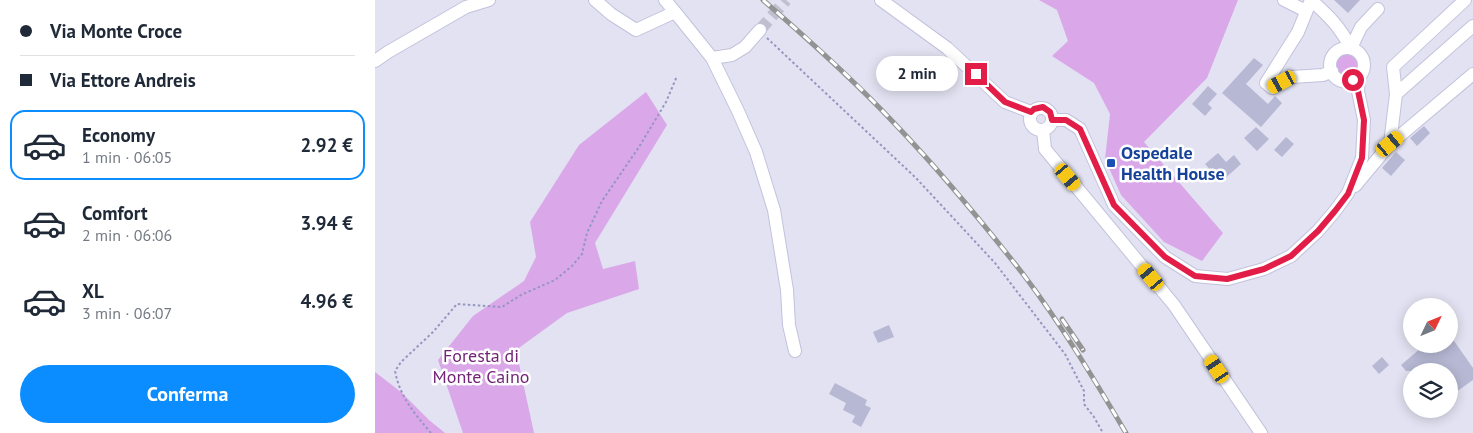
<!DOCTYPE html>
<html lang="it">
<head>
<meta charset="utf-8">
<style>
  :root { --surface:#fff; --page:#f2f2f3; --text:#1f2937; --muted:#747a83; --line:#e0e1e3; --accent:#0c8dff }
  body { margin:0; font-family:"PT Sans",sans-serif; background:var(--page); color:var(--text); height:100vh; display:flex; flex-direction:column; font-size:19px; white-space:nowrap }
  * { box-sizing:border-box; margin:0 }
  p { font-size:16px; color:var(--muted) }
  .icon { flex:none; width:28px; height:28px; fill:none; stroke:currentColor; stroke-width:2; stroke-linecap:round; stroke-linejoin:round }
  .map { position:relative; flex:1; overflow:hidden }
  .sheet { display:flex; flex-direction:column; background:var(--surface); width:375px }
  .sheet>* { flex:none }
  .banner { display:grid; align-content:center; height:110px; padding:0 20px; background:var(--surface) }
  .needle { width:32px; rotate:47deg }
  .buttons { position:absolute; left:1028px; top:298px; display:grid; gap:10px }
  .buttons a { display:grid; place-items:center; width:55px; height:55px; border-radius:50%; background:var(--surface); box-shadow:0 2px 12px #0003; font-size:25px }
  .end { position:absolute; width:22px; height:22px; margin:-11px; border:6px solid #e11d48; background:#fff; box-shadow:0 0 0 2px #fff }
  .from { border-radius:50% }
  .bubble { position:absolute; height:35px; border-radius:18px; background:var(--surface); box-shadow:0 2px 12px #0003; font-size:16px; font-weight:700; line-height:35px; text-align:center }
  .car { position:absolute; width:15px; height:30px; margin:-15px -8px; border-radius:6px; box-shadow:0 0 4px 1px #0007; background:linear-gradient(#f5c518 24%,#345 0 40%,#f5c518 0 76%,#345 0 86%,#f5c518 0) }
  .banner b { display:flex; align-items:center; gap:18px; height:48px; font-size:19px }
  .banner b+b { border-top:1px solid var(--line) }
  .banner i { width:12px; height:12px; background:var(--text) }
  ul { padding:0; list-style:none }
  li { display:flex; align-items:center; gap:15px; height:70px; margin:0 10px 8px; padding:0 10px; border:2px solid transparent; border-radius:15px }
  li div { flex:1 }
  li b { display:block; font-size:19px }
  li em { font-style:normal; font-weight:700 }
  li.active { border-color:var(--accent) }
  li>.icon { width:45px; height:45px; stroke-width:1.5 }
  .primary-button { display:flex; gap:10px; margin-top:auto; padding:10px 20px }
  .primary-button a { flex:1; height:58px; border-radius:30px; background:var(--accent); color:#fff; font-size:20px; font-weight:700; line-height:58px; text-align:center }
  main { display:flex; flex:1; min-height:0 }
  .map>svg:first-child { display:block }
  .green { fill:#daa8e9 }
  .building { fill:#b7b9d4 }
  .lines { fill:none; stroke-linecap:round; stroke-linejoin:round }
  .minor-tunnel { stroke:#bfbfcf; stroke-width:12; stroke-dasharray:12 6; stroke-linecap:butt }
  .minor-casing { stroke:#c2c2dc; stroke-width:14 }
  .path { stroke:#9596c0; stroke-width:2; stroke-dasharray:2.5 2.5; stroke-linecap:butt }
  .minor { stroke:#fff; stroke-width:12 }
  .rail-casing { stroke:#939393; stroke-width:5 }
  .rail { stroke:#fff; stroke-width:3; stroke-dasharray:9; stroke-linecap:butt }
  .route { stroke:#e11d48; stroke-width:6 }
  .transit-dot { fill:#1a4fb4; stroke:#fff; stroke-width:2 }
  .labels { text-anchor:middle; stroke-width:5; stroke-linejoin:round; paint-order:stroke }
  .transit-label { font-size:18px; font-weight:bold; fill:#164399; stroke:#fff; text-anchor:start }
  .park-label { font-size:18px; fill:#732478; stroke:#fff }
</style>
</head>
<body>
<main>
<section class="sheet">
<div class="banner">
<b><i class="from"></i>Via Monte Croce</b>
<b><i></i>Via Ettore Andreis</b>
</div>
<ul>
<li class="active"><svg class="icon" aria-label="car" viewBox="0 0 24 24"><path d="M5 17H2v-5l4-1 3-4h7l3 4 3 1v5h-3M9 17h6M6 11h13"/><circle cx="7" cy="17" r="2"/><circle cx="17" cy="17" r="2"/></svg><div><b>Economy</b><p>1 min · 06:05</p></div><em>2.92 €</em></li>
<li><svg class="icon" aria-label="car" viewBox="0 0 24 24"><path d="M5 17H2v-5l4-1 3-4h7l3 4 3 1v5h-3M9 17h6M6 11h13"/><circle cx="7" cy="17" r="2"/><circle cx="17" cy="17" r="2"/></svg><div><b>Comfort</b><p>2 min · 06:06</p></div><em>3.94 €</em></li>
<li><svg class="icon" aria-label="car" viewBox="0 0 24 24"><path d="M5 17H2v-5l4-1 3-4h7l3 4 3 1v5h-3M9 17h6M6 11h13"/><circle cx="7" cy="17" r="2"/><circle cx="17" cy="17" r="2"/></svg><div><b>XL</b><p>3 min · 06:07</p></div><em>4.96 €</em></li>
</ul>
<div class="primary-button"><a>Conferma</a></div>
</section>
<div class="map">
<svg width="1098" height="433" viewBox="0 0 1098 433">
  <rect width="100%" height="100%" fill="#e2e2f2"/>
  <path class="green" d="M664 0H863L832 78 769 142 848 233 827 261 789 242 746 195 730 159 735 114 719 83 677 56 693 41 682 10Z
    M960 65a12 12 0 1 1 24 0a12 12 0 1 1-24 0Z
    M271 92 292 125 220 243 228 269 260 261 264 289 192 313 141 350 159 433H88L63 360 98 316 149 281 161 257 155 222 204 145Z
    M0 372 26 392 54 420 70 433H0Z"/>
  <path class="building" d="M959 0H985L973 13Z
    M879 58 888 65 871 84 893 104 900 96 907 103 886 127 847 93Z
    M833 86 842 94 833 104 837 108 830 116 817 104Z
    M1049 126 1055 133 1042 146 1035 138Z
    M881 127 894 139 882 151 869 138Z
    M911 137 919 144 907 157 899 150Z
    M1021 152 1030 160 1016 176 1007 168Z
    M843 153 851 162 859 155 866 164 846 182 830 164Z
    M514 325 519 337 503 343 498 332Z
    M1077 338 1098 368V380L1074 397V371H1031L1026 365 1046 348 1047 349 1053 344H1074V340Z
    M1007 357 1014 365 1004 374 997 366Z
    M460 383 492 400 490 405 496 408 486 427 477 422 480 416 468 410 471 403 454 394Z"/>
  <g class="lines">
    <path class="minor-tunnel" d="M385 30 411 0"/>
    <defs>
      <path id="minor" d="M220 0 236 14 261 30 300 12 337 58 357 55 370 47 385 30
        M290 0 300 12
        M506 0 572 48 630 102 656 112
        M909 0 931 11
        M936 0 923 32 891 83 897 88 917 77 948 75 957 71
        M936 0C955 17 964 26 976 48
        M976 48 986 27 1003 9
        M955 65a17 17 0 1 1 34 0a17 17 0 1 1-34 0Z
        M337 58 363 111 381 152 399 210 412 290 414 325 420 351
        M0 61 13 52 91 7 114 0
        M1021 94 1098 26
        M655 119a11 11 0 1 1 22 0a11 11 0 1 1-22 0Z
        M677 120H691L705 129 739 205 790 257 820 276 853 279 889 269 916 256 943 231 960 211 973 193 987 158 989 120 983 91 984 76
        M668 130 670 149 799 305 886 433
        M1015 144 1098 74
        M980 186 1015 144 1021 94 1018 67 1090 0"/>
    </defs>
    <use href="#minor" class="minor-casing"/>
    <path class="path" d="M392 38 541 178 620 263 690 354 709 391V404L719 417 728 433
      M56 433C39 413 25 397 20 371L26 362 58 332 82 304 127 307 146 295 180 280 197 266 207 254 212 233 227 201 264 147 291 102 302 76"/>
    <use href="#minor" class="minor"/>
    <defs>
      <path id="rail" d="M388 0C434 40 479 80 520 124 565 171 608 223 648 274 686 324 719 379 751 433
        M687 319 708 350"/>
    </defs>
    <use href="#rail" class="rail-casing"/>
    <use href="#rail" class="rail"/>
  </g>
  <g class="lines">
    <path class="route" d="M601 74 630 102 656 112 659 109 668 107 675 112 677 120H691L705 129 739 205 790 257 820 276 852 279 889 269 916 256 943 231 960 211 973 194 987 158 989 120 983 91 974 81 978 80"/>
  </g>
  <rect class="transit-dot" x="731" y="158" width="10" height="10" rx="2.5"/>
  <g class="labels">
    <g class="transit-label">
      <text x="746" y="159">Ospedale<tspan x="746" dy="21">Health House</tspan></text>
    </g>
    <g class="park-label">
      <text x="106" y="362">Foresta di<tspan x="106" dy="21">Monte Caino</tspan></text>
    </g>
  </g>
</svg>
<div class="buttons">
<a><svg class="needle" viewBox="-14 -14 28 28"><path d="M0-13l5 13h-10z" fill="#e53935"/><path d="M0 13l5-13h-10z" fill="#747a83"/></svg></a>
<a><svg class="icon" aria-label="layers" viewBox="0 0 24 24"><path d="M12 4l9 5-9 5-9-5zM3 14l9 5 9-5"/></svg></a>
</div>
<i class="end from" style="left:978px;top:80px"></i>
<i class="end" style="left:601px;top:74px"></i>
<div class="bubble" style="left:501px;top:56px;width:82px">2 min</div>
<i class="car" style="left:907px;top:82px;rotate:242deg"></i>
<i class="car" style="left:1015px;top:144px;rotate:50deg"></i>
<i class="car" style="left:693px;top:177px;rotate:140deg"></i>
<i class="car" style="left:776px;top:277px;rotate:320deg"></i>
<i class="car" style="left:842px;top:369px;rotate:326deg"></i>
</div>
</main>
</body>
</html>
